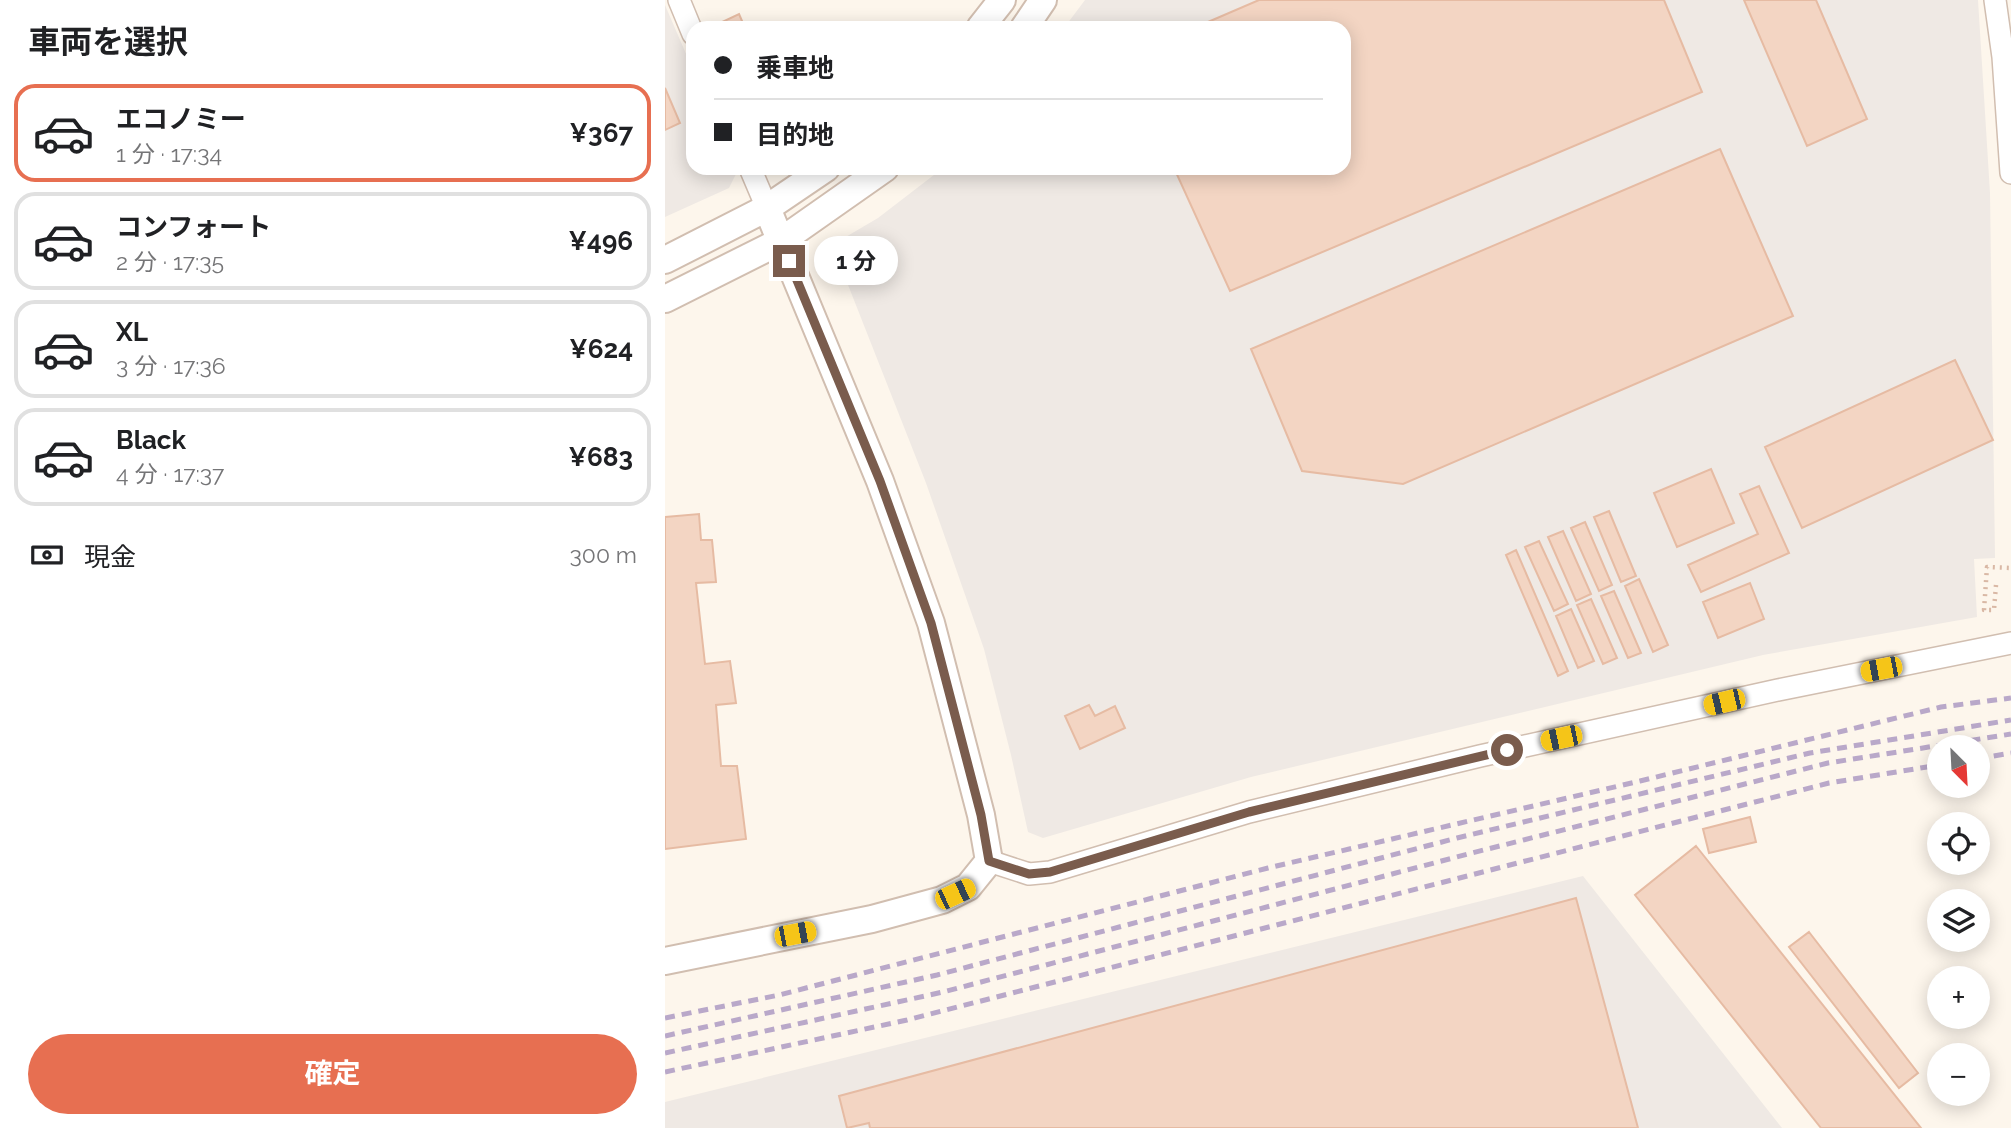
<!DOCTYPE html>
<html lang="ja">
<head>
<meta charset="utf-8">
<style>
  :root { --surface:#fff; --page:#f6f6f6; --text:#202124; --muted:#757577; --line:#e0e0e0; --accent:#e76f51 }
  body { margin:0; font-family:Raleway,"Noto Sans JP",sans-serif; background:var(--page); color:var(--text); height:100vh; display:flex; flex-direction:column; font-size:26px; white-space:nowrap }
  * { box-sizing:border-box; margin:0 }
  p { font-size:23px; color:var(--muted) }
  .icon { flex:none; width:38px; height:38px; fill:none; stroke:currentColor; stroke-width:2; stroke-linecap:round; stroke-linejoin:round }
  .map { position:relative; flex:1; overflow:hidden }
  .drawer { display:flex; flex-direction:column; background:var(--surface); width:665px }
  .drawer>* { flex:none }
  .top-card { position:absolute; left:21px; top:21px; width:665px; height:154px; border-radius:21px; box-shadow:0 4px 18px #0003; display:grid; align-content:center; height:154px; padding:0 28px; background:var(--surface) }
  .needle { width:46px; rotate:156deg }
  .controls { position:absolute; left:1262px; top:735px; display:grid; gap:14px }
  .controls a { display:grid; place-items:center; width:63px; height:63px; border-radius:50%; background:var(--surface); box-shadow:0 4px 18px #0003; font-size:35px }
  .end { position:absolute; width:32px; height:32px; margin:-16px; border:9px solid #7a5c4d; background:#fff; box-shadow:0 0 0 4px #fff }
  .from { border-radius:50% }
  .bubble { position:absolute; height:49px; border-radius:24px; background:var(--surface); box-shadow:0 4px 18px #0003; font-size:23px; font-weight:700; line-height:49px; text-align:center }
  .car { position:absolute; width:21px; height:42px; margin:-21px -10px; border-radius:9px; box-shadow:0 0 5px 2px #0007; background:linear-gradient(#f5c518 24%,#345 0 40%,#f5c518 0 76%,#345 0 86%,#f5c518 0) }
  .top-card b { display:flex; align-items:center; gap:24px; height:66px; font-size:26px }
  .top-card b+b { border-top:2px solid var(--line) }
  .top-card i { width:18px; height:18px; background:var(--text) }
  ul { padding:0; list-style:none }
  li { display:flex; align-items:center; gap:21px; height:98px; margin:0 14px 10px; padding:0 14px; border:4px solid var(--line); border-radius:21px }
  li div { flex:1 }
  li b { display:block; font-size:26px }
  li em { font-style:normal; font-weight:700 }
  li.on { border-color:var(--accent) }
  li>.icon { width:63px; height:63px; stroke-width:1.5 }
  h2 { padding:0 28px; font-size:32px; line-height:84px }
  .pay { display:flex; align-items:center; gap:18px; height:77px; padding:0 28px; font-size:26px }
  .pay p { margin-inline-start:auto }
  .button { display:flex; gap:14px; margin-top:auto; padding:14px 28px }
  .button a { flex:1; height:80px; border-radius:42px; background:var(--accent); color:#fff; font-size:28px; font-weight:700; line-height:80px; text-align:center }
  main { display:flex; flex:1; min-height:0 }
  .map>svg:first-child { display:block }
  .industrial { fill:#efe9e4 }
  .building { fill:#f3d5c3; stroke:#e6bba3; stroke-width:2 }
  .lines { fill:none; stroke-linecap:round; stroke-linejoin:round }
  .minor-casing { stroke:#d1beb0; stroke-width:24 }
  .tertiary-casing { stroke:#d1beb0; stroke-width:30 }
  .path { stroke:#d9b8a5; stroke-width:4.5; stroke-dasharray:2 5; stroke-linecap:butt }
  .minor { stroke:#fff; stroke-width:21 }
  .tertiary { stroke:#fff; stroke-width:26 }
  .rail { stroke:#b9a8c9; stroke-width:5; stroke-dasharray:10 7; stroke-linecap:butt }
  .route { stroke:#7a5c4d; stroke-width:9 }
</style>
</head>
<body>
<main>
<section class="drawer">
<h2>車両を選択</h2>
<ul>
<li class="on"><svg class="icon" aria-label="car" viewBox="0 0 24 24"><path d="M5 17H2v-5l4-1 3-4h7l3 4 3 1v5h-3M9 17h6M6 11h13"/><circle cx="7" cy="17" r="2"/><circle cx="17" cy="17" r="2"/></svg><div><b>エコノミー</b><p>1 分 · 17:34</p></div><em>¥367</em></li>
<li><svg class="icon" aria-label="car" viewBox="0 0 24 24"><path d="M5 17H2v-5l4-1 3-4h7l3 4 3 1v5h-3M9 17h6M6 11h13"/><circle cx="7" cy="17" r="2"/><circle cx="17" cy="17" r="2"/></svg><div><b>コンフォート</b><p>2 分 · 17:35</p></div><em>¥496</em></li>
<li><svg class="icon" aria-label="car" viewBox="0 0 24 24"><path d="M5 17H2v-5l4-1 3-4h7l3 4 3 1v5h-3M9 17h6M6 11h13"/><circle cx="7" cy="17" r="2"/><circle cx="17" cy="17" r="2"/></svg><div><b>XL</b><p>3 分 · 17:36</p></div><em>¥624</em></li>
<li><svg class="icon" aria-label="car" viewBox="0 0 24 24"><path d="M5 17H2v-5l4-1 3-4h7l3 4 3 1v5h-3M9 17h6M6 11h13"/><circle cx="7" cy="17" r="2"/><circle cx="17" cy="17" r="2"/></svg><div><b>Black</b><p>4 分 · 17:37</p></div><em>¥683</em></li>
</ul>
<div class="pay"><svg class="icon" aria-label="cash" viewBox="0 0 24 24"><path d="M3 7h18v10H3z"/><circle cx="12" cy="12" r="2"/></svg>現金<p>300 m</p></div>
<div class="button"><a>確定</a></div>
</section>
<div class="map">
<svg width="1346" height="1128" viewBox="0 0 1346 1128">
  <rect width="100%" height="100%" fill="#fdf6ec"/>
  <path class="industrial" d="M420 0H1313L1325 193 1330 558 1309 559 1312 617 1098 655 586 777 378 838 363 832 346 755 319 649 261 483 174 262 179 238 213 218 278 168H679V28H399Z
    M0 5 28 70V168H70L72 172 64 188 0 217Z
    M918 876 1117 1128H0V1102Z"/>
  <path class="building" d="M594 0H999L1037 92 565 291 509 168H679V28H529Z
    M1079 0H1151L1202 119 1142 146Z
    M74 14 80 28H57L55 23Z
    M0 88 15 123 0 130Z
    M1055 149 1128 316 738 484 637 471 586 349Z
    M1290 360 1328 440 1137 528 1100 447Z
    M1046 469 1069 523 1012 547 989 493Z
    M1094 486 1124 553 1036 592 1023 565 1093 534 1075 494Z
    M944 511 971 576 956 582 929 517Z
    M34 514 36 540H47L51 582 31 583 40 664 65 661 71 703 51 705 56 766H72L81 839 0 849V517Z
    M920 522 947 585 934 591 906 528Z
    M898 531 926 594 911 601 883 537Z
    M874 541 903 604 889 611 860 547Z
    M851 550 903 671 893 676 841 555Z
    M974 579 1003 645 988 652 960 586Z
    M1085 583 1099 619 1053 638 1038 602Z
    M949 591 976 653 963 658 936 596Z
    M926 599 952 658 938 664 912 605Z
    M906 609 929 661 913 668 891 616Z
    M424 705 430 716 450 706 460 728 415 749 400 716Z
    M1085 817 1091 842 1044 853 1038 829Z
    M1031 846 1256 1128H1156L970 895Z
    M911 898 973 1128H205L204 1123 182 1128 174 1096Z
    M1144 932 1253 1073 1234 1088 1124 947Z"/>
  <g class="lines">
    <defs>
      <path id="minor" d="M14 0 28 34
        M1330 0 1338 57 1346 173
        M85 168 102 208
        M324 861 364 874 385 872 584 812 815 756 1113 690 1346 643"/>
      <path id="tertiary" d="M315 28 337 0
        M359 28 378 0
        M0 260 102 208 161 168
        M0 299 116 241 220 168
        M0 961 207 919 277 900 303 887 324 861 316 815 266 623 215 481 102 208"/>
    </defs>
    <use href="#minor" class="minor-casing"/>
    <use href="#tertiary" class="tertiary-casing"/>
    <path class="path" d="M1331 585 1329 610H1319L1322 567 1346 568"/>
    <use href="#minor" class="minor"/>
    <use href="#tertiary" class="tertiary"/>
    <path class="rail" d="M1312 759 1346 753
      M0 1018 114 995 603 868 975 781 1276 707 1346 698
      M0 1036 272 975 792 838 1145 753 1346 720
      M0 1053 278 992 807 853 1163 763 1346 734
      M0 1072 242 1020 1164 783 1274 765"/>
  </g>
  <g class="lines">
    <path class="route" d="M124 261 215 481 266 623 316 815 324 861 364 874 385 872 584 812 842 750"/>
  </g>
</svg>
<div class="controls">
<a><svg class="needle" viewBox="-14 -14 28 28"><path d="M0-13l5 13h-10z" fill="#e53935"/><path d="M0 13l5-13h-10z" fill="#757577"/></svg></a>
<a><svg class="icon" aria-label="locate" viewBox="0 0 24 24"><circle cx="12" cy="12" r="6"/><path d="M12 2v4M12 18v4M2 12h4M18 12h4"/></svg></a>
<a><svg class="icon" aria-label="layers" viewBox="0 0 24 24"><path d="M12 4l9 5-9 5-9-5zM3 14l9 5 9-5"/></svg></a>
<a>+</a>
<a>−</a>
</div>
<i class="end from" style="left:842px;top:750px"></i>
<i class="end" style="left:124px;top:261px"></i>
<div class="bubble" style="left:149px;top:236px;width:84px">1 分</div>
<i class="car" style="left:1216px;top:669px;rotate:259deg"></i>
<i class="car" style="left:1059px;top:702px;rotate:257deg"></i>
<i class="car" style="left:896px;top:738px;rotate:258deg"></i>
<i class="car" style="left:290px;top:894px;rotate:65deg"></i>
<i class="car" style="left:130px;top:934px;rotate:79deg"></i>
<div class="top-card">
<b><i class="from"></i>乗車地</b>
<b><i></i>目的地</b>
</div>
</div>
</main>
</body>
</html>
